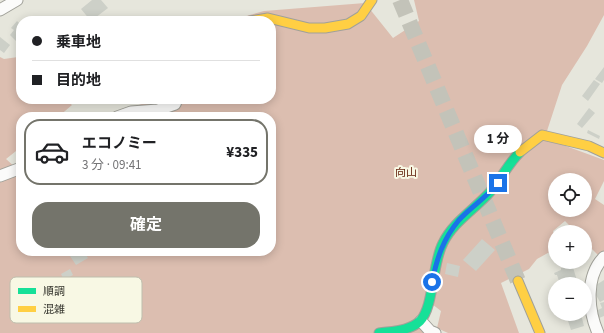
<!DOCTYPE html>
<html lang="ja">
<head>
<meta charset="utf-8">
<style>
  :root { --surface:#fff; --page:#f6f6f6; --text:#202124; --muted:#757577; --line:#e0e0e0; --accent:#74746b }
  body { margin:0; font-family:"Source Sans 3","Noto Sans JP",sans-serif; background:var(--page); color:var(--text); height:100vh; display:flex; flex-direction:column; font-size:15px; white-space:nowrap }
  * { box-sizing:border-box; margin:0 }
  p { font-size:13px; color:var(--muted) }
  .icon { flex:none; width:22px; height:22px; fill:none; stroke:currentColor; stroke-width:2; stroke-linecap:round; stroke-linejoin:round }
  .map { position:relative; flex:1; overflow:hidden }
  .details { position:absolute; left:16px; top:112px; width:260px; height:144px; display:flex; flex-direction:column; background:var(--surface); border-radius:16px; box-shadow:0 2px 10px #0003 }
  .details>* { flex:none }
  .guide { position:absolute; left:16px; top:16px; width:260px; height:88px; border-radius:16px; box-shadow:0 2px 10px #0003; display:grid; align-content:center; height:88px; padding:0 16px; background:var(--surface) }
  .buttons { position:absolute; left:548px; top:173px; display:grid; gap:8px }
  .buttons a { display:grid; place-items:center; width:44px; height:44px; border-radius:50%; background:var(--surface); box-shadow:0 2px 10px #0003; font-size:20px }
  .end { position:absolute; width:18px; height:18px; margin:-9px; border:5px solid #1a73e8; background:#fff; box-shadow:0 0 0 2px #fff }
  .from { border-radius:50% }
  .bubble { position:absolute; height:28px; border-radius:14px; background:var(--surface); box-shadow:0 2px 10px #0003; font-size:13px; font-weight:700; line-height:28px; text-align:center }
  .guide b { display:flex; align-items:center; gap:14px; height:38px; font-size:15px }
  .guide b+b { border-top:1px solid var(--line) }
  .guide i { width:10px; height:10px; background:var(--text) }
  ul { padding:7px 0 0; list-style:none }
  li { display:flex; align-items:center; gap:12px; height:66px; margin:0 8px 6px; padding:0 8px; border:2px solid transparent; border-radius:16px }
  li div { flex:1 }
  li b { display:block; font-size:15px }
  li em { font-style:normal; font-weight:700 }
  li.active { border-color:var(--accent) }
  li>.icon { width:36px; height:36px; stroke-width:1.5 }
  .primary-button { display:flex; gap:8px; margin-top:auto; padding:8px 16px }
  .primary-button a { flex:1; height:46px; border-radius:16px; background:var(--accent); color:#fff; font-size:16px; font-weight:700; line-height:46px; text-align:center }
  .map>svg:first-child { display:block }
  .forest { fill:#dcbeb0; fill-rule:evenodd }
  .building { fill:#cdd0c8 }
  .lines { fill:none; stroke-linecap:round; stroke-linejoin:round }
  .secondary-tunnel { stroke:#c3c3b9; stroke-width:16; stroke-dasharray:16 8; stroke-linecap:butt }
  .street-casing { stroke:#a1a199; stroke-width:13 }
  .fast-casing { stroke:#a1a199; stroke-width:11 }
  .slow-casing { stroke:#a1a199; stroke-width:11 }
  .street { stroke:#fbfbfa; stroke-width:11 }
  .fast { stroke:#16e098; stroke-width:9 }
  .slow { stroke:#ffcf43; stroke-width:9 }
  .route { stroke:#1a73e8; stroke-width:5 }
  .labels { text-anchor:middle; stroke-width:4; stroke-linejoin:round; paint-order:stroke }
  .park-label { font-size:11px; fill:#63220c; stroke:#f8f8e4 }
  .key { fill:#f8f8e4; stroke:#bebead; stroke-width:1 }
  .key-label { font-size:11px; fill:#36362e }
</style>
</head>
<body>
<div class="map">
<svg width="604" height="333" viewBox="0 0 604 333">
  <rect width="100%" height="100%" fill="#e6e6dc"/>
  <path class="forest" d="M414 0H604V15L587 46 562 85 547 131 563 145 604 160V181L595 199 604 205V252L599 256 585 242V232H576L565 221 553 231 555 238V249L537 259 529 269 501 283 519 333H448L437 328 441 311 432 304 423 333H0V57L4 59 18 57 21 60V99H65L72 105 58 117H21V147L6 159 16 168 21 164V251H271V117H102L157 99H271V21H229L264 11 365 3 393 38 419 21ZM555 180H585V210H555Z"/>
  <path class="building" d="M92 0H101L108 8 91 21 81 9Z
    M17 21 21 25V46L10 35 14 30 11 28Z
    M0 37 10 45 4 53 0 50Z
    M604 67V80L602 83 595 79Z
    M594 80 600 84 588 101 582 96Z
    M589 108 595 113 582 128 577 124Z
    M588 130 600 136 599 139 587 133Z
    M482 239 495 250 476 271 463 260Z
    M78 251H83L88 258 76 265 70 256Z
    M447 263 460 266 458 277 445 274Z
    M572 264 578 284H560L557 275H555L554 273 561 270V268Z
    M70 269 73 275 64 280 61 274Z
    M604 280V300L600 302 596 295V285Z
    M604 302V316L599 318 597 313 598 310 602 308 600 303Z
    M571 314H581L584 326 571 330 566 315Z"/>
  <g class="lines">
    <path class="secondary-tunnel" d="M400 0 518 281"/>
    <defs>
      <path id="street" d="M0 10 17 0
        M117 117 131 112 158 110 175 104 177 99
        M0 176 21 168
        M421 321 430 331 435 333
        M598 333C588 310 585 276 604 257"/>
      <path id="fast" d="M379 333C392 331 410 331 420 321 434 307 432 263 443 243 453 222 475 209 490 192 501 179 508 164 520 152"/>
      <path id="slow" d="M250 21 268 18 309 28H325L348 24 361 16 372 0
        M520 152 542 135 589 146 604 153
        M518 281 540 333"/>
    </defs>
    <use href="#street" class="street-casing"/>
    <use href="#fast" class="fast-casing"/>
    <use href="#slow" class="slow-casing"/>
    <use href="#street" class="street"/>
    <use href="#fast" class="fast"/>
    <use href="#slow" class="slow"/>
  </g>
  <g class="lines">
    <path class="route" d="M432 282C437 258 443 239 459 220 471 207 487 197 498 183"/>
  </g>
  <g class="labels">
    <g class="park-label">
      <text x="406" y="176">向山</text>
    </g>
  </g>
  <rect x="10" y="277" width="132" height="46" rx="6" class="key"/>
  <rect x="18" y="288" width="18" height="6" fill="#16e098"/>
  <rect x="18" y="306" width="18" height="6" fill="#ffcf43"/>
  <g class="key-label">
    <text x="43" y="295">順調</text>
    <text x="43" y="313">混雑</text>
  </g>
</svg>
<div class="buttons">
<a><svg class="icon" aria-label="locate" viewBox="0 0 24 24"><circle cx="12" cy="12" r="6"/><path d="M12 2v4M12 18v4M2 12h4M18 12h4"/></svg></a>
<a>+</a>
<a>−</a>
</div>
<i class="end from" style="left:432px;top:282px"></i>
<i class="end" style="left:498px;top:183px"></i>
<div class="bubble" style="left:474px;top:125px;width:48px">1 分</div>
<div class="guide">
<b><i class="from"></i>乗車地</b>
<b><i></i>目的地</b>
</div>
<section class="details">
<ul>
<li class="active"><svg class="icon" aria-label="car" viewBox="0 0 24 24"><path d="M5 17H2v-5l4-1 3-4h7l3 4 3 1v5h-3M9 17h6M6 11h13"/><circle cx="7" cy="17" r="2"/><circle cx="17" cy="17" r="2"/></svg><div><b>エコノミー</b><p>3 分 · 09:41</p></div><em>¥335</em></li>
</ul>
<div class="primary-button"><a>確定</a></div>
</section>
</div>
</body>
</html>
